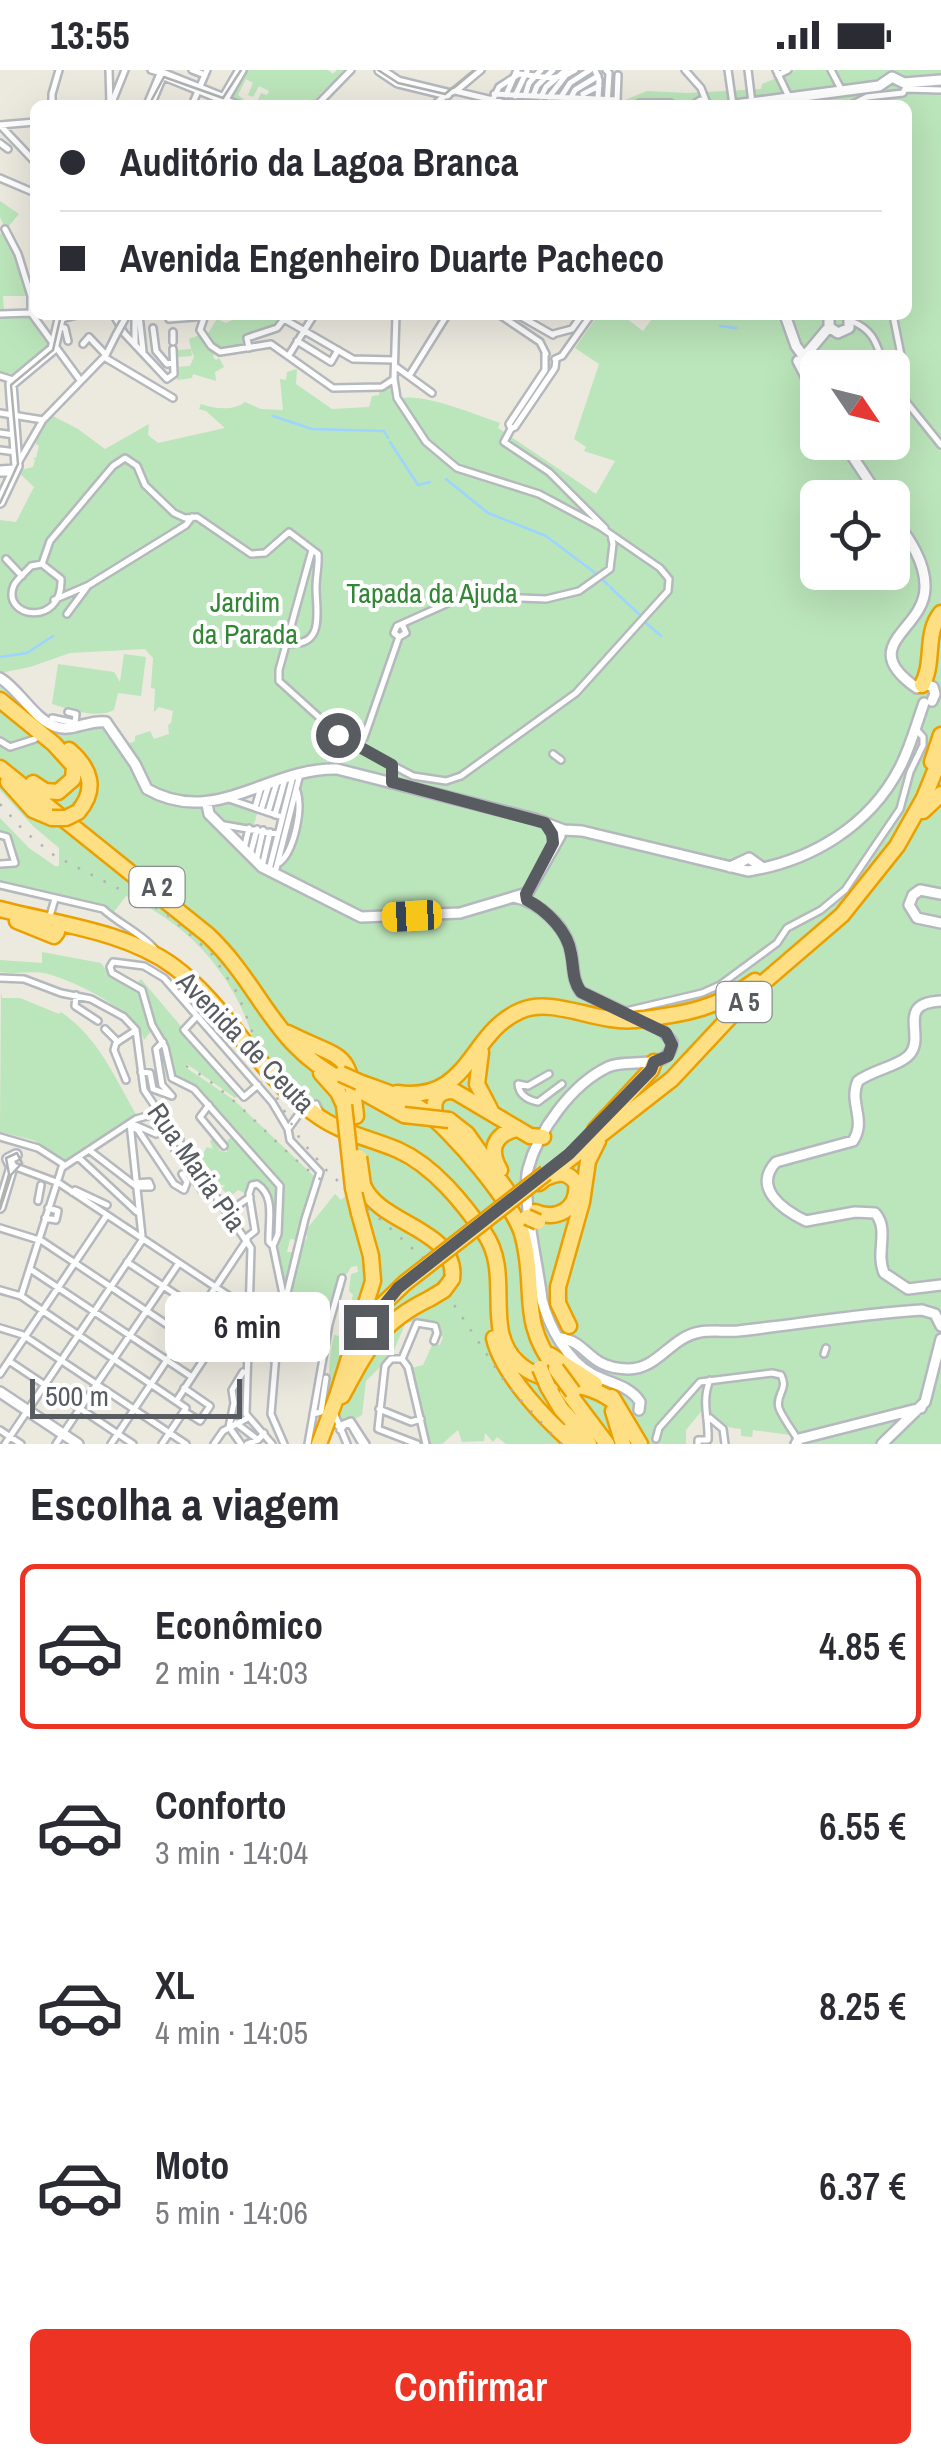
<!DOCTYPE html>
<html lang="pt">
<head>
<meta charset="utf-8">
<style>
  :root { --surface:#fff; --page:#f2f2f3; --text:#2b2b33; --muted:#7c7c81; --line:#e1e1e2; --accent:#ed3324 }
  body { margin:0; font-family:"Archivo Narrow",sans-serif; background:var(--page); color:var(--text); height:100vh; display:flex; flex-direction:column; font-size:38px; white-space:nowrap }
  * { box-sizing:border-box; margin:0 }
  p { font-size:32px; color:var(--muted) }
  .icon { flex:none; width:55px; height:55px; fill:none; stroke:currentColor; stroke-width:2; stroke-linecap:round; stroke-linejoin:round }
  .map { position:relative; height:1374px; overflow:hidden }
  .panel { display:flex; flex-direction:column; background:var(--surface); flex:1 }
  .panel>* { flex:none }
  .top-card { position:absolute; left:30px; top:30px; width:882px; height:220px; border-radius:15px; box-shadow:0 10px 40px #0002; display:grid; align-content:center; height:220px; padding:0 30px; background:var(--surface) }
  .needle { width:65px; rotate:125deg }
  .controls { position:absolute; left:800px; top:280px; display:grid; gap:20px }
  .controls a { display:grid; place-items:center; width:110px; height:110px; border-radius:15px; background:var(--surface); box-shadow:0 10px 40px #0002; font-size:50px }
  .scale { position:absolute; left:30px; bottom:25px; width:212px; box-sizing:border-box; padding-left:10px; border:5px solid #585c61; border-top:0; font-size:28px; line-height:35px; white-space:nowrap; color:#585c61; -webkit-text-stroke:8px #fff; paint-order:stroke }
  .end { position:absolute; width:45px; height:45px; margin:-22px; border:12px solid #585c61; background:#fff; box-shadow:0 0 0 5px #fff }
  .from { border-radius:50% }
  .bubble { position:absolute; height:70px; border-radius:15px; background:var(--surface); box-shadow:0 10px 40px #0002; font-size:32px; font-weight:600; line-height:70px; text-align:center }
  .car { position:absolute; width:30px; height:60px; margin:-30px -15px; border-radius:12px; box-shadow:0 0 8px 2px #0007; background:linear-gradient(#f5c518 24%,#345 0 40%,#f5c518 0 76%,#345 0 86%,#f5c518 0) }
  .top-card b { display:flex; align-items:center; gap:35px; height:95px; font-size:38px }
  .top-card b+b { border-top:2px solid var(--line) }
  .top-card i { width:25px; height:25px; background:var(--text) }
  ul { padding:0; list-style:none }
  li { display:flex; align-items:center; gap:30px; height:165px; margin:0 20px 15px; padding:0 10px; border:5px solid transparent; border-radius:15px }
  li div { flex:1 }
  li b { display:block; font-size:38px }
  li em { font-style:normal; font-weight:600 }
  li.selected { border-color:var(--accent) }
  li>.icon { width:90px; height:90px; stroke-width:1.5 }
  h2 { padding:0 30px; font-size:45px; line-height:120px }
  .cta { display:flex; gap:20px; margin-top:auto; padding:20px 30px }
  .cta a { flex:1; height:115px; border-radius:15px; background:var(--accent); color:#fff; font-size:40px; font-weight:600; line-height:115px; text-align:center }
  .status { display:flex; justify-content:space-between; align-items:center; height:70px; padding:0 50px; background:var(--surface); direction:ltr }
  .status svg { height:28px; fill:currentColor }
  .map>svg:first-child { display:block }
  .green { fill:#bbe5ba; fill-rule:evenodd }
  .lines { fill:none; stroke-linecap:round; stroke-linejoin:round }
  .stream { stroke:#9cd5ff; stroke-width:2.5 }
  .street-casing { stroke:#b5b8bd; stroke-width:10 }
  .secondary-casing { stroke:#b5b9bf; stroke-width:14 }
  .highway-casing { stroke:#eba000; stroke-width:19 }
  .street { stroke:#fff; stroke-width:5 }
  .secondary { stroke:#fff; stroke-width:9 }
  .highway { stroke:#ffdf83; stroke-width:14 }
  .tram { stroke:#b1b2b2; stroke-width:2.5 }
  .rail { stroke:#b1b2b2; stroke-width:2.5; stroke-dasharray:2.5 12; stroke-linecap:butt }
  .street-bridge-casing { stroke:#b5b8bd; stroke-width:10; stroke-linecap:butt }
  .highway-bridge-casing { stroke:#eba000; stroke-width:19; stroke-linecap:butt }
  .street-bridge { stroke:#fff; stroke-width:5 }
  .highway-bridge { stroke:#ffdf83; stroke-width:14 }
  .route { stroke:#585c61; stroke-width:12 }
  .labels { text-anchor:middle; stroke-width:8; stroke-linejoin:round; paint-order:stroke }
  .shield { fill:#fff; stroke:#8a8d90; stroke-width:2.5 }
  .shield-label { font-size:25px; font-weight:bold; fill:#585c61 }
  .park-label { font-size:28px; fill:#328636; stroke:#fff }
  .street-label { font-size:28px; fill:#585c61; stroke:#fff }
</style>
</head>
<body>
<div class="status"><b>13:55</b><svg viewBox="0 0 49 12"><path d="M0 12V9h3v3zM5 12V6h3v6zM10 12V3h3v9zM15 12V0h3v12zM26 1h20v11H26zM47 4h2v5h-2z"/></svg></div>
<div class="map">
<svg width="941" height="1374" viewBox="0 0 941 1374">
  <rect width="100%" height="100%" fill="#ece9df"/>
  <path class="green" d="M243 0H328L333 4 337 0H346L321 23 313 35H259L256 34 261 23 267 25 269 21 259 16 253 27 248 25 253 13 246 9 238 25 246 31 228 28Z
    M796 0H941V1374H798L791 1365 753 1360 752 1367 741 1366V1359C722 1357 716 1353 704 1338L686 1360V1374H506L497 1367 493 1372 485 1363 484 1371 462 1372 458 1360 442 1374H428L411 1298 423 1295 433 1273 440 1275 443 1267 439 1265 437 1255 420 1249 405 1254 392 1285 366 1311 362 1345 353 1350H338L347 1327 321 1352C322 1342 329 1330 329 1321 329 1299 329 1286 334 1265L340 1266 344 1260 339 1256 342 1250 339 1246 342 1235H350L353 1225 349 1221 351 1204 358 1202 357 1196 351 1197 347 1204 340 1208 327 1237 320 1267 298 1263 291 1283 286 1280 294 1239 287 1237 284 1233 275 1181 280 1168 283 1117 198 1019 172 1005 167 976 154 954 147 923 138 912 141 909 239 1025 235 1028 187 994 185 997 234 1030 317 1109 299 1170 290 1169 287 1182 299 1183 307 1168 306 1160 335 1124 341 1130 351 1122 346 1065C328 1051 271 1012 262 996 255 982 253 965 247 951 224 893 182 851 126 826L113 843 105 836 0 814V795H17L8 765H0V748L29 778 55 796H59V778L33 756 0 720V627L88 698 67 675 0 621V617L56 662 98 654 104 656 150 720 123 671 128 674 135 671V666L150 661 154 669 169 664 168 655 171 653 173 641 159 637 154 642 155 619 151 618 153 588 145 579 70 583 30 597 0 603V450L16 452 34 417 17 401 33 397 35 390 33 388H36L39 376 35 373 51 345 78 359 105 379 149 354 148 365 158 373 225 358 206 341 199 339 201 334C214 339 234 341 245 332L261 339 283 340 280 309 286 310 287 302 297 299 296 314 332 339 369 337 372 326 379 325V320L390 316 392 330C420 320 472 344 500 353L498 358 596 424 615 391 584 381 586 377 574 369 599 294 575 278 598 245H622L643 261 655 245H908V35H619L620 32 647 21 687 23 761 19 762 14ZM818 298H892V372H818ZM818 428H892V502H818ZM301 704 295 730 302 735 288 785 281 784 276 806 232 766 234 757 253 758 258 740 241 731 243 721Z
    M0 131 19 144 8 157 35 222 32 229 30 226H3L4 240 0 241V164L5 159 0 147Z
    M243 245H287L279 247 274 255 246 265 242 279 215 280 213 287 216 290 219 288 224 297 215 302 216 311 193 304 192 308 177 310V297L190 296 194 287 191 279 192 286 178 287 177 280 191 279 189 269 202 264 205 268 217 249 226 253Z
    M0 246H31L52 275 14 304 0 302Z
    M124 584 146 587 141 626 118 623 114 640C96 649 71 640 52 634L58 594 114 602 120 612Z
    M42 882 101 893 108 903 138 920 152 960 144 970C135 940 77 912 48 904 32 900 16 905 0 902V890L42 893Z
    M1 922 2 928H20L59 944 61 942C98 967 115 1008 137 1046L69 1092 33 1070 0 1062Z
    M233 1065 278 1116 277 1160 274 1172 271 1166C271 1145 278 1120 254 1111L249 1116 247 1124 238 1120 230 1127 222 1119 225 1115H221L201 1087 207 1077 213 1079 210 1071 213 1068 220 1081 227 1082 226 1072Z"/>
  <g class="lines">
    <path class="stream" d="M720 256 736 258
      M273 346 312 359 384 361 388 368
      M390 372 418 415 430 412
      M446 409 488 443 546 466 598 505
      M602 509 608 515
      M610 517 641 546
      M646 553 661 566
      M0 587 27 583 53 566"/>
    <defs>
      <path id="street" d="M109 0 110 35
        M151 0 162 3
        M192 0 205 5
        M595 0 599 10 598 29
        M606 0 609 3 607 35
        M685 0 701 18 706 31
        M728 0 733 35
        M748 0 752 33
        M776 0 789 27
        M831 0 841 19
        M778 5 788 0
        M456 21 481 0
        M494 24 617 30 618 5
        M583 24 599 16
        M506 25 517 0
        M515 26 527 1
        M525 26 529 13 541 0
        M533 26 537 16 553 0
        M799 26 813 35
        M541 27 546 17 566 0
        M549 27 566 5 575 0
        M561 27 570 13 590 0
        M224 29 240 35
        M52 35V24L59 0
        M111 35 125 0
        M192 35 207 0
        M317 35 351 0
        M434 35 447 24 455 21 514 35
        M490 35 499 17 519 4 552 8 566 5
        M567 35 575 20 598 6
        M851 35 867 27 903 23 905 19 941 20
        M0 55 35 92
        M0 55 35 52
        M0 73 8 79
        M0 108 35 123
        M5 159 18 184 31 226V243L80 310
        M0 244 31 243
        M114 245 124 263 167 309 174 304 173 279
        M139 245 143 281
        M168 245 169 249 195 247
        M205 245 200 260 211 276 220 282 271 274 333 318 382 317 394 309
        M500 245 540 272 546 284
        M518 245 553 265
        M893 245 905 305 903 312 894 318
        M61 249 77 245
        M851 251C875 260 877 276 885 298
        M60 257 65 258 68 271
        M153 258 156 281 167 294 173 293
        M173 262V272
        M553 264 572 259 582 245
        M297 271 331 292 338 280
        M83 274 89 267 106 285
        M135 275V245
        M249 278 247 268 277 258 284 249 353 289 394 290
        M545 283V300L509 354 511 359 515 357 555 298 556 289
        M289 285 314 245
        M104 287 173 328
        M555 289 562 286 591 245
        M395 296 432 323
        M0 306 13 310
        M409 306 447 245
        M892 314 941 375
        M0 343 43 350
        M511 359 504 372 549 402 605 458
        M0 363 14 365
        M0 380 16 382
        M18 393 43 350 106 285 116 265
        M312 480 279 600V611L343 669 413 706 446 711 461 706 576 623 668 521 669 509 660 498 599 456 539 424 457 398 426 372 397 328 394 309 396 245
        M6 489 22 506
        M42 494 50 471 113 396 125 388 137 396 145 415 174 443 185 448 197 447 251 484 265 483 289 462 318 484C319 495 316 506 316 518 316 540 326 578 287 573
        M42 494 61 509C63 558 0 548 14 515 18 508 26 502 31 496Z
        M54 530 89 515 186 455 192 447
        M67 544 87 517
        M399 567 394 563 397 556 464 526 546 529 579 521 610 499 613 474 611 465
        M68 642 76 644 75 653
        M52 648 75 653V656
        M0 671 10 677 35 669
        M354 674 364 668 399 567 406 563 403 556
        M553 684 561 690
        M229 729 282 747
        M255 738 261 717
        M261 740 269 714
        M268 742 277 712
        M275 745 285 709
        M224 755 277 764
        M0 765 7 767 15 793 0 794
        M244 779 249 758
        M250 785 257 759
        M256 792 263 760
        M279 793C294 782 303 739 297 721
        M262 797 270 762
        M269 800 293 706
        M275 803 300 704
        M0 815 103 839C118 853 139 862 154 878
        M49 849 55 829
        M0 908 24 909 61 923 91 929 124 947 136 960 144 1020 251 1178 246 1344 272 1374
        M179 924 187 917
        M76 925 75 936 98 951
        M626 941 702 923 720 915 777 873 787 858 821 840 845 820 900 739 910 702 923 675V667L915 658
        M197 946 184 960 244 1027 258 1015
        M105 959 118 972
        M141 1002 150 1003 153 1019 172 1026 162 1015 156 979 163 972
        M549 1004 528 1016 518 1014C519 1025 528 1030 538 1032L562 1014
        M126 1010 114 980 116 973 136 960
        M209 1035 200 1047 224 1076
        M130 1053 142 1166
        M133 1054 156 1064 162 1061 170 1072
        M130 1056 138 1060 174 1114 184 1120 187 1112 182 1104
        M288 1059 304 1037 316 1034 319 1040
        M0 1067 38 1078 63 1094 21 1226
        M180 1070 172 1075 203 1122 211 1117
        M89 1080 137 1117H151L149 1112 136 1113
        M79 1088 137 1142
        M16 1097 59 1113 247 1238
        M63 1097 136 1049 162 1042
        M72 1122 75 1120 107 1135
        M38 1131 41 1115
        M228 1142 250 1127
        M45 1148 56 1150 58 1141 48 1138
        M0 1158 42 1171 208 1282
        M246 1168 255 1161 249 1124 252 1115 257 1114C276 1126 268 1152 269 1172L273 1176 284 1229
        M273 1176 278 1164 280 1116 194 1019 172 1008 165 977 152 955 142 920 112 903 110 897 113 892 144 896 164 908 272 1032 288 1059 290 1070 320 1102 305 1149 278 1260 271 1344 284 1374
        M127 1192 225 1257
        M30 1199 192 1307
        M0 1220 21 1226 186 1338 162 1374
        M0 1258 23 1265 186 1374
        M824 1284 826 1278
        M402 1289H391L385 1296 378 1359 417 1374
        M402 1289 408 1297 426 1374
        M402 1289 417 1253 435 1256 437 1263 434 1271
        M9 1291 133 1374
        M0 1304 107 1145
        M184 1318 210 1336 200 1351 184 1341
        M177 1330 240 1234
        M379 1339 411 1352 421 1349
        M313 1344 321 1342 326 1308
        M335 1345 347 1374
        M710 1348 723 1359 725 1374
        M236 1353 258 1370
        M338 1356 351 1351 366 1374
        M229 1357 234 1333 232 1320 243 1302
        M229 1357 241 1374
        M0 1360 21 1374
        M340 1360 346 1354 351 1355 362 1374
        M656 1369 659 1358 700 1312 772 1303 781 1305C789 1320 775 1324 779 1338 782 1347 793 1361 798 1370
        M5 1374 143 1169
        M56 1374 179 1193
        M111 1374 247 1170
        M214 1374 223 1361 246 1349
        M247 1374 258 1370 264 1363
        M308 1374 329 1254 342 1208
        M698 1374V1370H708C709 1348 701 1331 710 1310"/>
      <path id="secondary" d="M380 0 398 12 447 24
        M149 35 162 4 224 29 241 0
        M640 35H670
        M696 35 701 32 707 35
        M735 35 879 16 892 7 904 13 941 10
        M785 245 796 276 807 291 808 308
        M829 245V257L838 263 849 258V245
        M804 287 829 257
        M798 291 818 330
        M843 372 880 428
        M0 401 15 400
        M0 432 17 396 11 314 53 279 61 245
        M892 445C907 466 926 491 925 518 924 561 855 575 917 618
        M0 608C20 620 34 650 57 657 73 662 90 649 106 652L135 694 147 719C215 758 269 697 337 699L535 749 564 760 582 761 748 801C811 791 869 756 899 699 910 679 916 655 924 633
        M919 616 926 614 933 617 935 624 932 631
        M207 734 209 744 262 797 361 847 460 843 527 823
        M730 797 749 788 763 798
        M527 824 560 766
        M941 824 920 820 913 825 909 835 917 848 941 853
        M514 827C539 832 566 856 571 882 574 897 572 910 581 922L663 961 672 972C671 1003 628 987 608 997 572 1014 538 1061 528 1099 521 1126 539 1199 542 1230 549 1257 567 1290 592 1304 608 1313 630 1315 640 1332L639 1340
        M941 931C894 933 927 966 909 985 899 996 872 1000 858 1011 848 1032 867 1050 853 1071L776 1092C752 1118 783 1140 806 1151L855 1142 875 1143C890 1160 875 1182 884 1203L908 1219 941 1215
        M0 1137 12 1097 8 1089 16 1085
        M560 1268C589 1272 587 1298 627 1299 658 1300 670 1267 700 1262 712 1260 726 1262 738 1261 800 1254 860 1244 922 1240L935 1244 941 1256
        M0 1322 78 1374
        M796 1374 799 1369 921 1338
        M882 1374 925 1332 941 1269"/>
      <path id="highway" d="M922 615C935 593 924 564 941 543
        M0 630 54 674 74 696 73 709 58 722 45 721 33 713
        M69 680C90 698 98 719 78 742
        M932 692 941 665
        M0 698 208 865C263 917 272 976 346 1012
        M8 712 33 740 52 748
        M923 741 941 724
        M0 839C56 854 125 861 173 896 228 936 258 1005 315 1044 340 1063 370 1068 398 1080 434 1096 463 1133 485 1164 513 1205 482 1260 518 1293 545 1318 587 1308 615 1333
        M17 851 54 866 57 862
        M643 949C686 944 720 937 755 911
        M288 963C345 992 349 977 356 1046
        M481 982 477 1014 491 1041
        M321 1003 338 1022 344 1035
        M359 1012C381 1020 404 1027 423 1040 450 1058 516 1136 523 1167 537 1220 518 1250 556 1299
        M359 1020 404 1045
        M397 1023C470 1033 469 963 520 941 553 926 597 954 635 950
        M449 1050 467 1064 508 1122
        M438 1052C431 1037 433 1020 454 1021L530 1066 543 1067
        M595 1060 651 1000 654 992
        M500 1100C488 1080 494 1064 517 1059
        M539 1113 672 1009 757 918 842 845 897 776 924 728 941 686
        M363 1115C379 1155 459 1159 452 1209
        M535 1142C557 1151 579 1139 576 1113 568 1102 560 1102 548 1107
        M569 1256 558 1233V1217L582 1132 588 1091 598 1071
        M366 1257 379 1238 405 1213
        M494 1268C502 1304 546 1350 574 1374
        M550 1285 595 1314
        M548 1317 561 1339 587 1367
        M567 1321 607 1374
        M337 1326 373 1211 371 1186 359 1143
        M342 1326C367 1280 379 1253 429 1229
        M612 1327 640 1374
        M613 1341 623 1374
        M568 1361 589 1374
        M319 1374 340 1318"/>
    </defs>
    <use href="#street" class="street-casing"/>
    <use href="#secondary" class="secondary-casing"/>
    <use href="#highway" class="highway-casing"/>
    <use href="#street" class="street"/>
    <use href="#secondary" class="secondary"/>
    <use href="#highway" class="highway"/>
    <path class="tram" d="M378 0 398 13 445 24 474 0
      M149 35 164 7 223 28 241 0
      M0 433 18 394 11 315 53 280 61 245
      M0 1135 9 1104 6 1088 17 1083 22 1093 11 1105 0 1139"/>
    <path class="rail" d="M0 734 24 761 55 786 164 842 211 883 238 924 277 1028 300 1069 328 1102 423 1188 507 1315 561 1374
      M186 996C240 1026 273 1077 323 1111"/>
    <defs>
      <path id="street-bridge" d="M116 265 127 245"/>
      <path id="highway-bridge" d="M52 748H66L78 742
        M635 950 643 949
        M341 1004 359 1012
        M344 1035 353 1118 359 1143
        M404 1045 449 1050
        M359 1087 363 1115
        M527 1147 538 1152
        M405 1213 546 1103
        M429 1229 444 1220 452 1209
        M540 1298 548 1317
        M556 1299 573 1322"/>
    </defs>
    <use href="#street-bridge" class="street-bridge-casing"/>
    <use href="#highway-bridge" class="highway-bridge-casing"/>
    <use href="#street-bridge" class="street-bridge"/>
    <use href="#highway-bridge" class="highway-bridge"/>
  </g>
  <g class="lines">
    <path class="route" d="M338 665 392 695V712L545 753 552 764 553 773 526 824 527 830C546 840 568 861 571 884 574 898 572 910 581 922L666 963 672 975 668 986 654 992 651 1000 569 1084 398 1218 366 1257"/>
  </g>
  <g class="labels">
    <g class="shield">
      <rect x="129.5" y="797" width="55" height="40" rx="8"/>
      <rect x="716.5" y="912" width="55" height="40" rx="8"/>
    </g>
    <g class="shield-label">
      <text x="157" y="826">A 2</text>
      <text x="744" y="941">A 5</text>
    </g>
    <g class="park-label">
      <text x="432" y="533">Tapada da Ajuda</text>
      <text x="245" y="542">Jardim<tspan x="245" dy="32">da Parada</tspan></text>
    </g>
    <g class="street-label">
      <text transform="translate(246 972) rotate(46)" y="10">Avenida de Ceuta</text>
      <text transform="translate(197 1097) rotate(55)" y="10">Rua Maria Pia</text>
    </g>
  </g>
</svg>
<div class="controls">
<a><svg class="needle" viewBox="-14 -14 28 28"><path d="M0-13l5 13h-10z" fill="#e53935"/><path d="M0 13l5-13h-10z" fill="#7c7c81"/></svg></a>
<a><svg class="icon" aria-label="locate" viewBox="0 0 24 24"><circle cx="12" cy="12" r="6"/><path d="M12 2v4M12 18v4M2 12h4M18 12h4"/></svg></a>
</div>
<div class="scale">500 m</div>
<i class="end from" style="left:338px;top:665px"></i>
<i class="end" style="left:366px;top:1257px"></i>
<div class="bubble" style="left:165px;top:1222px;width:165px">6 min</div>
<i class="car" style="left:412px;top:846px;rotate:267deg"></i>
<div class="top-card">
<b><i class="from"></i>Auditório da Lagoa Branca</b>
<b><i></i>Avenida Engenheiro Duarte Pacheco</b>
</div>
</div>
<section class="panel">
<h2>Escolha a viagem</h2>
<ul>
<li class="selected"><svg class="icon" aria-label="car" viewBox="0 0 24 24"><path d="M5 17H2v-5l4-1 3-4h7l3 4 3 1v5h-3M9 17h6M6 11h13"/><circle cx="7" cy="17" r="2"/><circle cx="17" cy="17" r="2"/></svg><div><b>Econômico</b><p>2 min · 14:03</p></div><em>4.85 €</em></li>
<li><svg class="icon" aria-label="car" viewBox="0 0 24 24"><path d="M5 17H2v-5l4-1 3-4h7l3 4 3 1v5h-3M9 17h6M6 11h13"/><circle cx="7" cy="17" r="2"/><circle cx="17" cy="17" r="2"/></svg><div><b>Conforto</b><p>3 min · 14:04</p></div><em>6.55 €</em></li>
<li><svg class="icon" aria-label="car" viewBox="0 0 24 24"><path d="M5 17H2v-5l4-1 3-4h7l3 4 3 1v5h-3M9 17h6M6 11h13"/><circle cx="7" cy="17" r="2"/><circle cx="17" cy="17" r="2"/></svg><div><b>XL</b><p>4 min · 14:05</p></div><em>8.25 €</em></li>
<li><svg class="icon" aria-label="car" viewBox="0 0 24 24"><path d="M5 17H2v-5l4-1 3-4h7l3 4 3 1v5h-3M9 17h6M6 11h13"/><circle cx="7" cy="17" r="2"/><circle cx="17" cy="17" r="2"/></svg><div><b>Moto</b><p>5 min · 14:06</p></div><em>6.37 €</em></li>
</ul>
<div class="cta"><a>Confirmar</a></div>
</section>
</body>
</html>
